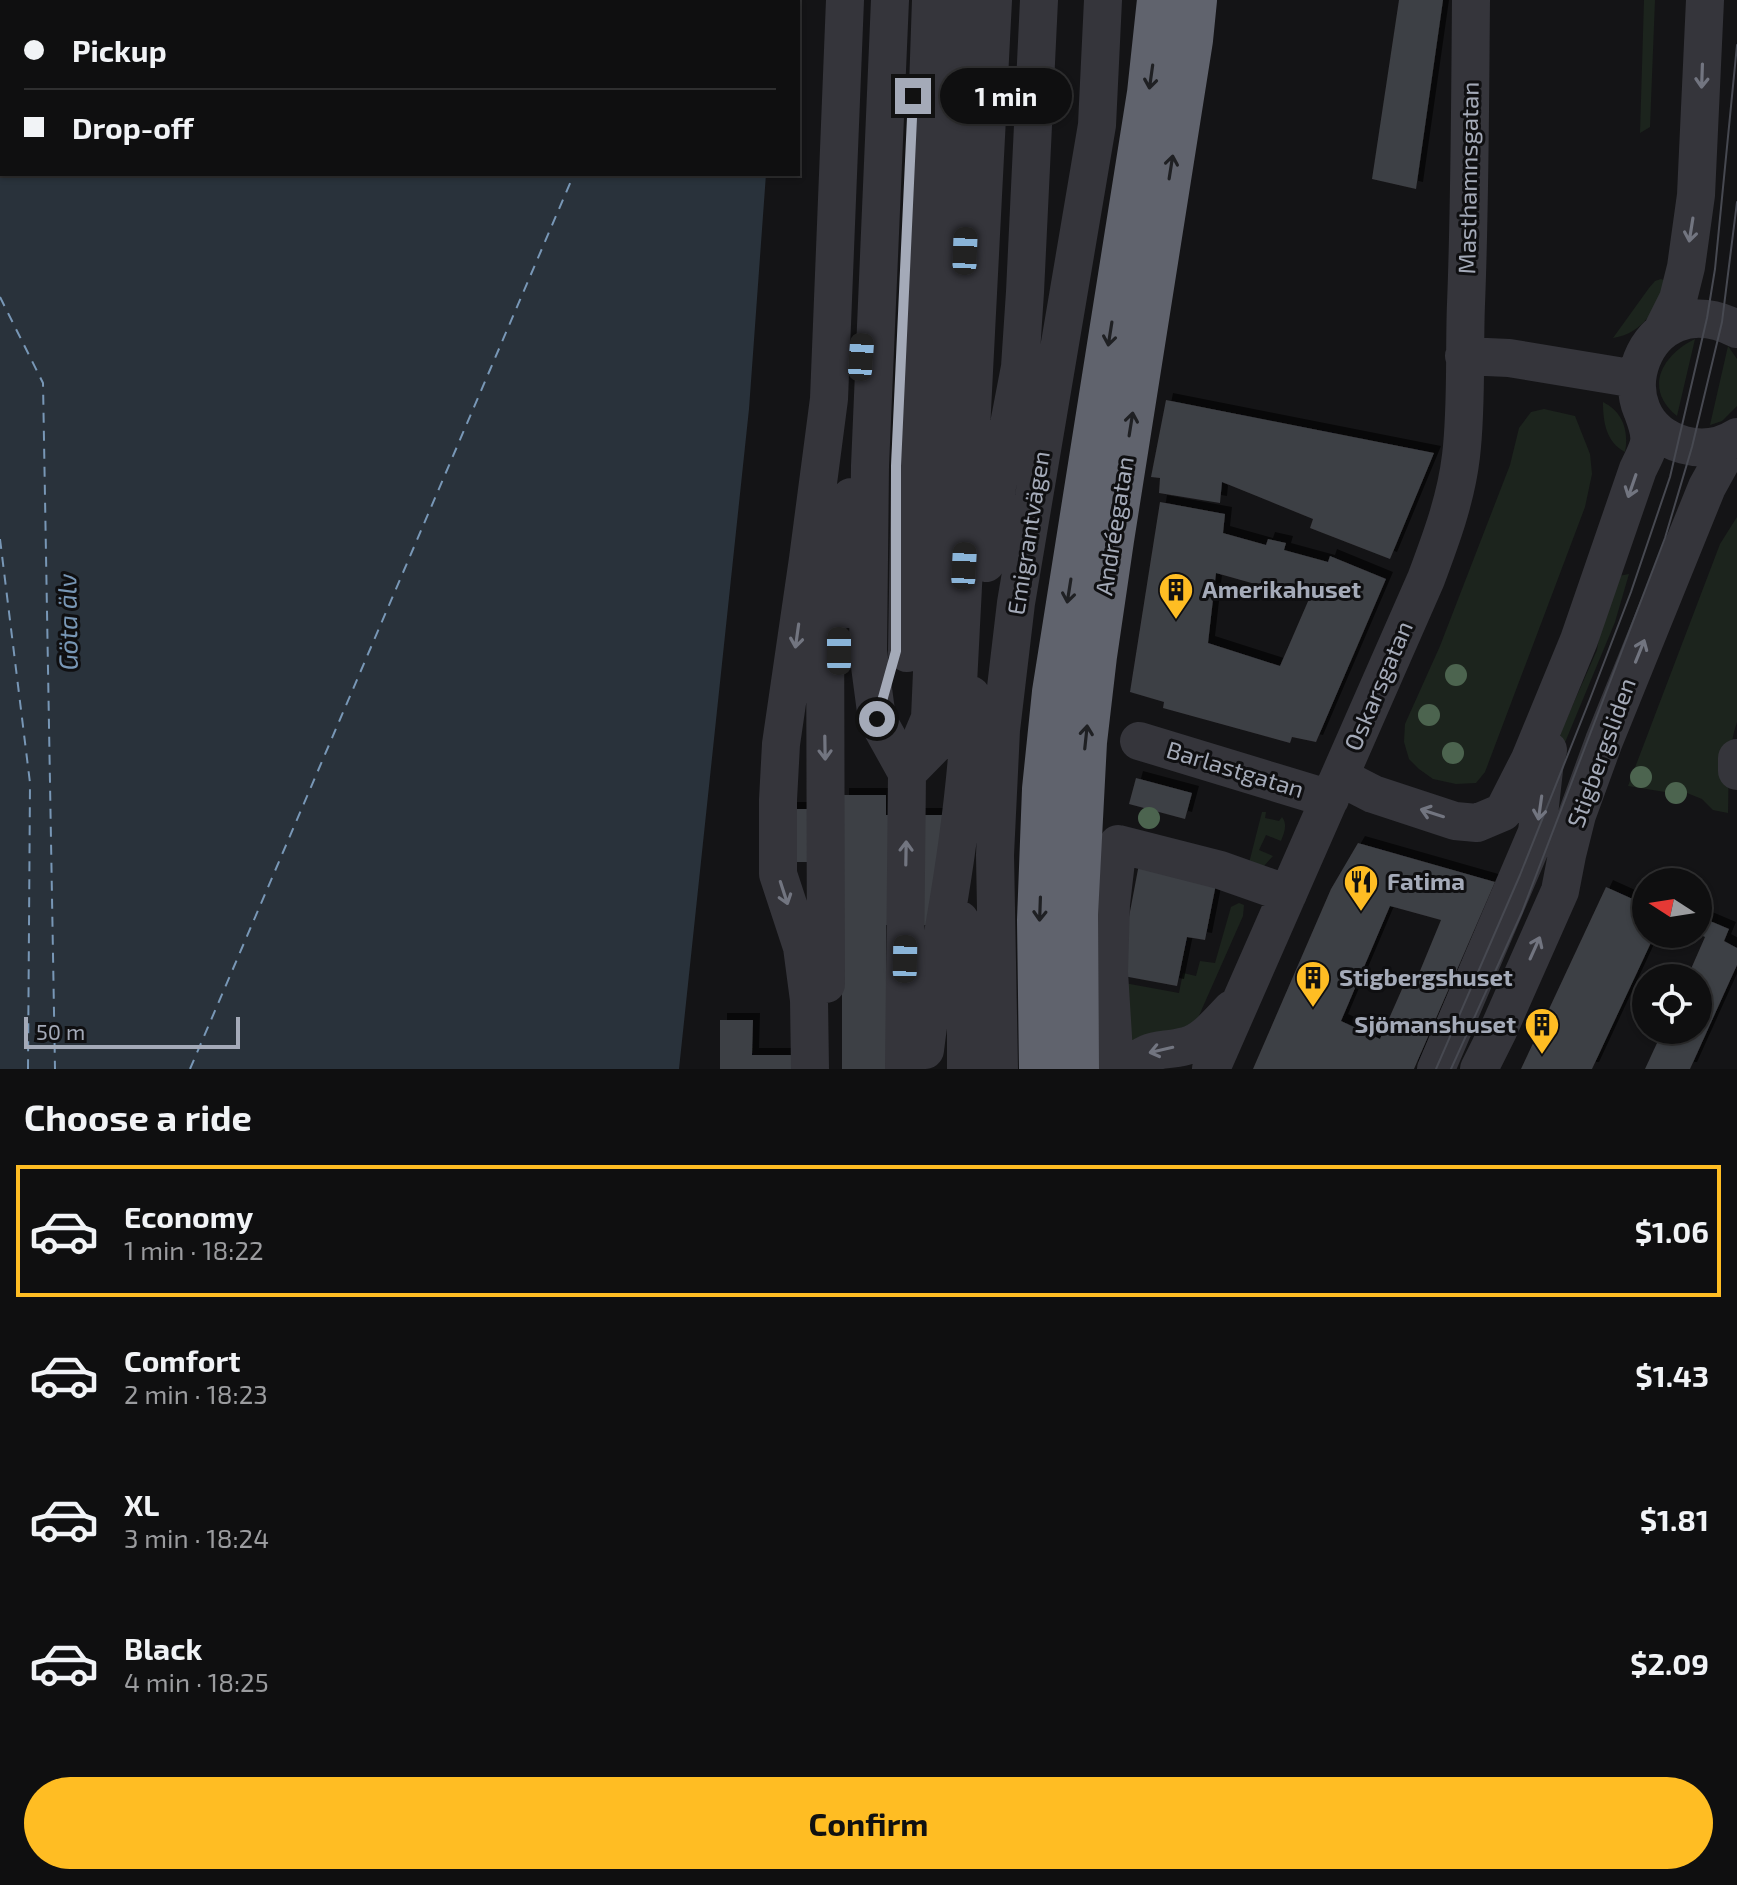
<!DOCTYPE html>
<html lang="en">
<head>
<meta charset="utf-8">
<style>
  :root { --surface:#0f0f10; --page:#1d1d1e; --text:#f1f3f6; --muted:#9b9c9f; --line:#2f2f30; --accent:#ffbd23 }
  body { margin:0; font-family:"Exo 2",sans-serif; background:var(--page); color:var(--text); height:100vh; display:flex; flex-direction:column; font-size:30px; white-space:nowrap }
  * { box-sizing:border-box; margin:0 }
  p { font-size:26px; color:var(--muted) }
  .icon { flex:none; width:44px; height:44px; fill:none; stroke:currentColor; stroke-width:2; stroke-linecap:round; stroke-linejoin:round }
  .map { position:relative; height:1069px; overflow:hidden }
  .details { display:flex; flex-direction:column; background:var(--surface); flex:1 }
  .details>* { flex:none }
  .banner { position:absolute; left:0px; top:0px; width:800px; height:176px; box-shadow:0 2px 6px #0004,0 0 0 2px var(--line); display:grid; align-content:center; height:176px; padding:0 24px; background:var(--surface) }
  .needle { width:52px; rotate:282deg }
  .fabs { position:absolute; left:1632px; top:868px; display:grid; gap:16px }
  .fabs a { display:grid; place-items:center; width:80px; height:80px; border-radius:50%; background:var(--surface); box-shadow:0 2px 6px #0004,0 0 0 2px var(--line); font-size:40px }
  .scale { position:absolute; left:24px; bottom:20px; width:216px; box-sizing:border-box; padding-left:8px; border:4px solid #a4aab8; border-top:0; font-size:22px; line-height:28px; white-space:nowrap; color:#a4aab8; -webkit-text-stroke:6px #0f0f11; paint-order:stroke }
  .end { position:absolute; width:36px; height:36px; margin:-18px; border:10px solid #a4aab8; background:#111; box-shadow:0 0 0 4px #111 }
  .from { border-radius:50% }
  .bubble { position:absolute; height:56px; border-radius:28px; background:var(--surface); box-shadow:0 2px 6px #0004,0 0 0 2px var(--line); font-size:26px; font-weight:700; line-height:56px; text-align:center }
  .car { position:absolute; width:24px; height:48px; margin:-24px -12px; border-radius:10px; box-shadow:0 0 6px 2px #0007; background:linear-gradient(#222 24%,#8ab4d8 0 40%,#222 0 76%,#8ab4d8 0 86%,#222 0) }
  .banner b { display:flex; align-items:center; gap:28px; height:76px; font-size:30px }
  .banner b+b { border-top:2px solid var(--line) }
  .banner i { width:20px; height:20px; background:var(--text) }
  ul { padding:0; list-style:none }
  li { display:flex; align-items:center; gap:24px; height:132px; margin:0 16px 12px; padding:0 8px; border:4px solid transparent; border-radius:0px }
  li div { flex:1 }
  li b { display:block; font-size:30px }
  li em { font-style:normal; font-weight:700 }
  li.current { border-color:var(--accent) }
  li>.icon { width:72px; height:72px; stroke-width:1.5 }
  h2 { padding:0 24px; font-size:36px; line-height:96px }
  .action { display:flex; gap:16px; margin-top:auto; padding:16px 24px }
  .action a { flex:1; height:92px; border-radius:48px; background:var(--accent); color:#111; font-size:32px; font-weight:700; line-height:92px; text-align:center }
  .map>svg:first-child { display:block }
  .green { fill:#1c241d }
  .water { fill:#29323b }
  .lines { fill:none; stroke-linecap:round; stroke-linejoin:round }
  .ferry { stroke:#7897b6; stroke-width:2; stroke-dasharray:10 8; stroke-linecap:butt }
  .building { fill:#3e3f44; fill-rule:evenodd; filter:url(#shadow) }
  .minor { stroke:#35353b; stroke-width:38 }
  .highway { stroke:#60636d; stroke-width:44 }
  .tram { stroke:#474951; stroke-width:2 }
  .tree { fill:#4c644f }
  .oneway { stroke:#727580 }
  .oneway2 { stroke:#1f2023 }
  .route { stroke:#a4aab8; stroke-width:10 }
  .labels { text-anchor:middle; stroke-width:6; stroke-linejoin:round; paint-order:stroke }
  .street-label { font-size:24px; fill:#a4aab8; stroke:#0f0f11 }
  .poi-label { font-size:24px; font-weight:bold; fill:#a4aab8; stroke:#0f0f11; text-anchor:start }
  .water-label { font-size:26px; font-style:italic; fill:#7897b6; stroke:#0f0f11 }
</style>
</head>
<body>
<div class="map">
<svg width="1737" height="1069" viewBox="0 0 1737 1069">
  <defs>
    <filter id="shadow"><feDropShadow dx="7" dy="-7" stdDeviation="0" flood-color="#0009"/></filter>
  </defs>
  <rect width="100%" height="100%" fill="#141416"/>
  <path class="green" d="M1644 0H1655L1650 127 1640 133Z
    M1661 279 1670 283C1654 308 1645 333 1613 338L1649 288 1655 281Z
    M1695 339 1677 416C1643 389 1662 355 1695 339Z
    M1728 346 1737 359V406L1722 421 1710 425Z
    M1603 402C1623 412 1629 431 1625 452 1606 442 1603 422 1603 402Z
    M1544 409 1575 416 1590 454 1592 474 1585 507 1485 772 1476 783 1456 784 1433 779 1419 769 1409 759 1404 742 1405 724 1440 646 1510 465 1519 428 1531 412Z
    M1737 517V722C1727 751 1729 782 1728 813L1713 810 1702 799 1682 791 1665 792 1628 786 1720 544Z
    M1629 574 1615 622 1554 769 1557 744 1563 727 1597 650 1609 578Z
    M1262 812H1266L1265 818 1279 821 1282 817C1288 825 1284 833 1281 841L1266 835 1259 850 1273 856 1264 866 1248 867Z
    M1239 903 1244 905 1243 916 1194 1027 1122 1049 1119 982 1179 993 1183 973 1196 976 1200 961 1215 963 1231 907Z"/>
  <path class="water" d="M0 0H779V2H2V174H766L749 409 679 1069H0Z"/>
  <g class="lines">
    <path class="ferry" d="M648 2 649 0
      M0 297 43 383 55 1069
      M0 539 30 783 28 1069
      M190 1069 574 174"/>
  </g>
  <path class="building" d="M1399 0H1443L1416 189 1372 179Z
    M1166 400 1434 453 1390 559 1310 528 1313 519 1222 482 1220 503 1159 493 1160 478 1151 477Z
    M1160 502 1225 514 1223 533 1266 545 1268 539 1286 543 1284 550 1328 562 1330 556 1386 579 1316 742 1292 737 1290 743 1163 708 1164 702 1130 692ZM1216 573 1309 599 1280 666 1208 643Z
    M1136 778 1192 793 1185 819 1129 804Z
    M842 795H886V815H952V925H886V1069H842V862H780V809H842Z
    M1358 843 1495 882 1414 1069H1253L1331 889ZM1390 906 1441 920 1415 983 1406 980 1380 1039 1341 1021Z
    M1139 864 1217 879 1205 940 1187 937 1177 986 1118 975Z
    M1606 887 1646 905V934H1655L1592 1069H1521Z
    M1703 918 1729 929 1724 941 1737 948V965L1690 1069H1645L1663 1030H1698V978H1687L1705 937 1698 934V930Z
    M720 1020H753L752 1055H797V1069H720Z"/>
  <g class="lines">
    <path class="minor" d="M890 0 870 466 868 651 877 719 907 773
      M1737 329C1642 280 1596 421 1684 445 1702 450 1721 447 1737 437
      M1662 331 1678 299 1686 267 1696 195 1705 0
      M1464 356 1509 358 1636 379
      M986 563 997 487 1020 367 1025 292 1039 0
      M825 581 826 984
      M839 611V568L851 497
      M907 653 910 468 924 203 931 0
      M1139 741 1330 799
      M1737 758V771
      M912 761 930 718 961 0
      M1340 777 1373 794 1455 821 1477 823 1503 812 1530 759 1579 640 1638 469C1651 443 1653 440 1643 413
      M960 920 966 1008V1069
      M925 1050C930 1007 938 965 945 922 958 847 968 771 971 695
      M810 1069 809 1000 802 947 778 874V800L781 744 808 559 829 399 845 0
      M904 1069 907 773 956 723 993 0
      M999 1069 995 855 1001 730 1016 603 1097 125 1103 0
      M1115 1069 1109 972 1111 904 1118 844 1220 870 1288 894
      M1127 1069C1151 1045 1158 1053 1186 1046 1205 1041 1218 1023 1232 1009
      M1211 1069 1426 579C1441 539 1456 499 1461 456 1467 406 1464 355 1466 304 1470 203 1470 102 1471 0
      M1436 1069 1537 832 1545 761 1548 750
      M1479 1069 1498 1031 1560 891 1567 855 1577 815 1604 741 1707 487 1733 440"/>
    <path class="highway" d="M1041 1069 1039 920 1044 789 1054 692 1149 93 1159 0
      M1077 1069 1076 914 1085 742 1095 656 1112 540 1191 40 1195 0"/>
    <path class="tram" d="M1436 1069 1520 875 1590 699 1631 592 1670 477 1707 318 1715 269 1737 45
      M1451 1069 1522 912 1665 538 1692 447 1722 322 1737 202"/>
  </g>
  <g class="tree">
    <circle cx="1456" cy="675" r="11"/>
    <circle cx="1429" cy="715" r="11"/>
    <circle cx="1453" cy="753" r="11"/>
    <circle cx="1641" cy="777" r="11"/>
    <circle cx="1676" cy="793" r="11"/>
    <circle cx="1149" cy="818" r="11"/>
  </g>
  <defs><path id="oneway-shaft" d="M-6 0H5M1.5-3L5.5 0L1.5 3" fill="none" stroke-width="1.6" stroke-linecap="round" stroke-linejoin="round" transform="scale(2)"/></defs>
  <g class="oneway">
    <use href="#oneway-shaft" transform="translate(1702 76) rotate(92)"/>
    <use href="#oneway-shaft" transform="translate(1691 230) rotate(99)"/>
    <use href="#oneway-shaft" transform="translate(1632 486) rotate(109)"/>
    <use href="#oneway-shaft" transform="translate(797 636) rotate(98)"/>
    <use href="#oneway-shaft" transform="translate(1640 651) rotate(-68)"/>
    <use href="#oneway-shaft" transform="translate(825 748) rotate(89)"/>
    <use href="#oneway-shaft" transform="translate(1540 808) rotate(98)"/>
    <use href="#oneway-shaft" transform="translate(1432 813) rotate(-162)"/>
    <use href="#oneway-shaft" transform="translate(906 853) rotate(-89)"/>
    <use href="#oneway-shaft" transform="translate(784 893) rotate(72)"/>
    <use href="#oneway-shaft" transform="translate(1535 948) rotate(-66)"/>
    <use href="#oneway-shaft" transform="translate(1161 1050) rotate(167)"/>
  </g>
  <g class="oneway2">
    <use href="#oneway-shaft" transform="translate(1151 77) rotate(98)"/>
    <use href="#oneway-shaft" transform="translate(1171 167) rotate(-81)"/>
    <use href="#oneway-shaft" transform="translate(1110 334) rotate(99)"/>
    <use href="#oneway-shaft" transform="translate(1131 424) rotate(-81)"/>
    <use href="#oneway-shaft" transform="translate(1069 591) rotate(99)"/>
    <use href="#oneway-shaft" transform="translate(1086 737) rotate(-84)"/>
    <use href="#oneway-shaft" transform="translate(1040 909) rotate(92)"/>
  </g>
  <g class="lines">
    <path class="route" d="M877 719 896 651V466L913 96"/>
  </g>
  <defs>
    <symbol id="building-pin" viewBox="-11 -11 22 30"><path d="M0 17L-7.5 6A9.5 9.5 0 1 1 7.5 6Z" fill="#ffbd23" stroke="#0f0f11"/><path d="M-4-6H4V6H1V3H-1V6H-4ZM-2.5-4.3h1.7v1.8h-1.7ZM.8-4.3h1.7v1.8H.8ZM-2.5-1h1.7V.8h-1.7ZM.8-1h1.7V.8H.8Z" fill="#111"/></symbol>
    <symbol id="restaurant-pin" viewBox="-11 -11 22 30"><path d="M0 17L-7.5 6A9.5 9.5 0 1 1 7.5 6Z" fill="#ffbd23" stroke="#0f0f11"/><path d="M-5-6h1v4h1v-4h1v4h1v-4h1v5L-1.5 .5V6h-2V.5L-5-1ZM5-6V6H3V1.5H1.5Q1.5-4 5-6Z" fill="#111"/></symbol>
  </defs>
  <g fill-rule="evenodd">
    <use href="#building-pin" x="1156" y="570" width="40" height="54"/>
    <use href="#restaurant-pin" x="1341" y="862" width="40" height="54"/>
    <use href="#building-pin" x="1293" y="958" width="40" height="54"/>
    <use href="#building-pin" x="1522" y="1005" width="40" height="54"/>
  </g>
  <g class="labels">
    <g class="street-label">
      <text transform="translate(1469 178) rotate(-89)" y="8">Masthamnsgatan</text>
      <text transform="translate(1115 526) rotate(-81)" y="8">Andréegatan</text>
      <text transform="translate(1029 533) rotate(-81)" y="8">Emigrantvägen</text>
      <text transform="translate(1379 686) rotate(-67)" y="8">Oskarsgatan</text>
      <text transform="translate(1602 753) rotate(-70)" y="8">Stigbergsliden</text>
      <text transform="translate(1235 770) rotate(17)" y="8">Barlastgatan</text>
    </g>
    <g class="poi-label">
      <text x="1202" y="598">Amerikahuset</text>
      <text x="1387" y="890">Fatima</text>
      <text x="1339" y="986">Stigbergshuset</text>
      <text x="1516" y="1033" text-anchor="end">Sjömanshuset</text>
    </g>
    <g class="water-label">
      <text transform="translate(68 622) rotate(-91)" y="9">Göta älv</text>
    </g>
  </g>
</svg>
<div class="fabs">
<a><svg class="needle" viewBox="-14 -14 28 28"><path d="M0-13l5 13h-10z" fill="#e53935"/><path d="M0 13l5-13h-10z" fill="#9b9c9f"/></svg></a>
<a><svg class="icon" aria-label="locate" viewBox="0 0 24 24"><circle cx="12" cy="12" r="6"/><path d="M12 2v4M12 18v4M2 12h4M18 12h4"/></svg></a>
</div>
<div class="scale">50 m</div>
<i class="end from" style="left:877px;top:719px"></i>
<i class="end" style="left:913px;top:96px"></i>
<div class="bubble" style="left:940px;top:68px;width:132px">1 min</div>
<i class="car" style="left:965px;top:251px;rotate:2deg"></i>
<i class="car" style="left:861px;top:357px;rotate:4deg"></i>
<i class="car" style="left:964px;top:566px;rotate:3deg"></i>
<i class="car" style="left:839px;top:651px;rotate:0deg"></i>
<i class="car" style="left:905px;top:959px;rotate:1deg"></i>
<div class="banner">
<b><i class="from"></i>Pickup</b>
<b><i></i>Drop-off</b>
</div>
</div>
<section class="details">
<h2>Choose a ride</h2>
<ul>
<li class="current"><svg class="icon" aria-label="car" viewBox="0 0 24 24"><path d="M5 17H2v-5l4-1 3-4h7l3 4 3 1v5h-3M9 17h6M6 11h13"/><circle cx="7" cy="17" r="2"/><circle cx="17" cy="17" r="2"/></svg><div><b>Economy</b><p>1 min · 18:22</p></div><em>$1.06</em></li>
<li><svg class="icon" aria-label="car" viewBox="0 0 24 24"><path d="M5 17H2v-5l4-1 3-4h7l3 4 3 1v5h-3M9 17h6M6 11h13"/><circle cx="7" cy="17" r="2"/><circle cx="17" cy="17" r="2"/></svg><div><b>Comfort</b><p>2 min · 18:23</p></div><em>$1.43</em></li>
<li><svg class="icon" aria-label="car" viewBox="0 0 24 24"><path d="M5 17H2v-5l4-1 3-4h7l3 4 3 1v5h-3M9 17h6M6 11h13"/><circle cx="7" cy="17" r="2"/><circle cx="17" cy="17" r="2"/></svg><div><b>XL</b><p>3 min · 18:24</p></div><em>$1.81</em></li>
<li><svg class="icon" aria-label="car" viewBox="0 0 24 24"><path d="M5 17H2v-5l4-1 3-4h7l3 4 3 1v5h-3M9 17h6M6 11h13"/><circle cx="7" cy="17" r="2"/><circle cx="17" cy="17" r="2"/></svg><div><b>Black</b><p>4 min · 18:25</p></div><em>$2.09</em></li>
</ul>
<div class="action"><a>Confirm</a></div>
</section>
</body>
</html>
